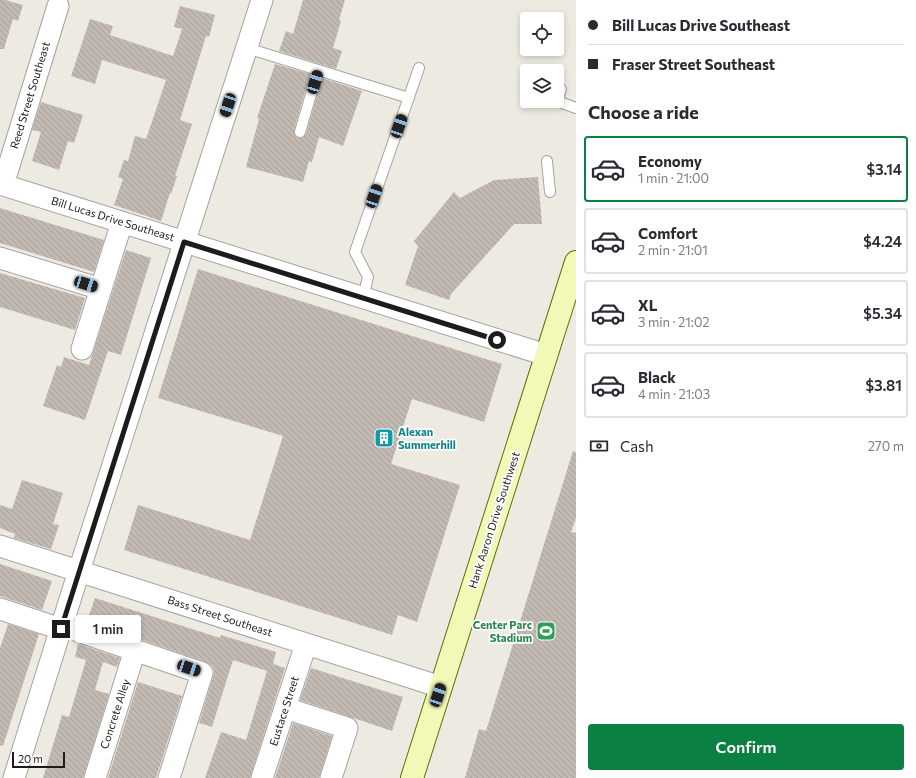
<!DOCTYPE html>
<html lang="en">
<head>
<meta charset="utf-8">
<style>
  :root { --surface:#fff; --page:#f2f2f3; --text:#2b2b33; --muted:#7c7c81; --line:#e1e1e2; --accent:#0b8043 }
  body { margin:0; font-family:Commissioner,sans-serif; background:var(--page); color:var(--text); height:100vh; display:flex; flex-direction:column; font-size:15px; white-space:nowrap }
  * { box-sizing:border-box; margin:0 }
  p { font-size:13px; color:var(--muted) }
  .icon { flex:none; width:22px; height:22px; fill:none; stroke:currentColor; stroke-width:2; stroke-linecap:round; stroke-linejoin:round }
  .map { position:relative; flex:1; overflow:hidden }
  .side { display:flex; flex-direction:column; background:var(--surface); width:340px }
  .side>* { flex:none }
  .top-card { display:grid; align-content:center; height:88px; padding:0 12px; background:var(--surface) }
  .fabs { position:absolute; left:520px; top:12px; display:grid; gap:8px }
  .fabs a { display:grid; place-items:center; width:44px; height:44px; border-radius:4px; background:var(--surface); box-shadow:0 2px 6px #0003; font-size:20px }
  .scale { position:absolute; left:12px; bottom:10px; width:53px; box-sizing:border-box; padding-left:4px; border:2px solid #1c1c1c; border-top:0; font-size:11px; line-height:14px; white-space:nowrap; color:#1c1c1c; -webkit-text-stroke:3px #fff; paint-order:stroke }
  .end { position:absolute; width:18px; height:18px; margin:-9px; border:5px solid #1c1c1c; background:#fff; box-shadow:0 0 0 2px #fff }
  .from { border-radius:50% }
  .bubble { position:absolute; height:28px; border-radius:4px; background:var(--surface); box-shadow:0 2px 6px #0003; font-size:13px; font-weight:600; line-height:28px; text-align:center }
  .car { position:absolute; width:12px; height:24px; margin:-12px -6px; border-radius:5px; box-shadow:0 0 3px 1px #0007; background:linear-gradient(#222 24%,#8ab4d8 0 40%,#222 0 76%,#8ab4d8 0 86%,#222 0) }
  .top-card b { display:flex; align-items:center; gap:14px; height:38px; font-size:15px }
  .top-card b+b { border-top:1px solid var(--line) }
  .top-card i { width:10px; height:10px; background:var(--text) }
  ul { padding:0; list-style:none }
  li { display:flex; align-items:center; gap:12px; height:66px; margin:0 8px 6px; padding:0 4px; border:2px solid var(--line); border-radius:4px }
  li div { flex:1 }
  li b { display:block; font-size:15px }
  li em { font-style:normal; font-weight:600 }
  li.current { border-color:var(--accent) }
  li>.icon { width:36px; height:36px; stroke-width:1.5 }
  h2 { padding:0 12px; font-size:18px; line-height:48px }
  .pay { display:flex; align-items:center; gap:10px; height:44px; padding:0 12px; font-size:15px }
  .pay p { margin-inline-start:auto }
  .button { display:flex; gap:8px; margin-top:auto; padding:8px 12px }
  .button a { flex:1; height:46px; border-radius:4px; background:var(--accent); color:#fff; font-size:16px; font-weight:600; line-height:46px; text-align:center }
  main { display:flex; flex:1; min-height:0 }
  .map>svg:first-child { display:block }
  .building { fill:url(#building-back-hatch) }
  .lines { fill:none; stroke-linecap:round; stroke-linejoin:round }
  .service-casing { stroke:#a3a3a3; stroke-width:12 }
  .minor-casing { stroke:#a3a3a3; stroke-width:23 }
  .secondary-casing { stroke:#607007; stroke-width:24 }
  .service { stroke:#fff; stroke-width:10 }
  .minor { stroke:#fff; stroke-width:21 }
  .secondary { stroke:#f2f8b6; stroke-width:22 }
  .route { stroke:#1c1c1c; stroke-width:5 }
  .labels { text-anchor:middle; stroke-width:3.5; stroke-linejoin:round; paint-order:stroke }
  .street-label { font-size:11px; fill:#1c1c1c; stroke:#fff }
  .culture-label { font-size:11px; font-weight:bold; fill:#0d838f; stroke:#fff; text-anchor:start }
  .leisure-label { font-size:11px; font-weight:bold; fill:#27864d; stroke:#fff; text-anchor:end }
</style>
</head>
<body>
<main>
<div class="map">
<svg width="576" height="778" viewBox="0 0 576 778">
  <defs>
    <pattern id="building-back-hatch" width="6" height="6" patternUnits="userSpaceOnUse"><rect width="6" height="6" fill="#c2bab2"/><path d="M-1 5l2 2M0 0l6 6M5-1l2 2" fill="none" stroke="#a69f98"/></pattern>
  </defs>
  <rect width="100%" height="100%" fill="#edeae2"/>
  <path class="building" d="M0 0H5L23 5 18 21 13 19 4 49H0Z
    M303 0H345L339 20 341 21 333 48 342 51 336 69 279 51 286 31 293 34Z
    M180 6 215 15 209 37 206 36 180 120 192 124 175 176H177L171 194 170 193 161 221 114 205 123 179 118 177 124 160 128 161 135 136 146 139 166 80 102 60 95 84 71 76 90 19 113 26 110 35 173 56 182 29 174 27Z
    M275 64 310 74 294 130V134L298 138H302L306 134 322 78 362 91 343 146 319 137 312 162 309 161 303 182 246 167 259 119 257 118Z
    M41 102 83 115 74 143 68 141 59 170 32 161 41 132 32 130Z
    M538 177 542 224H514L451 294 449 300 405 285 418 246 414 241 454 192 460 198 494 180Z
    M0 208 104 240 94 272 0 243Z
    M126 250 151 258 121 355 108 351 85 420 43 406 57 365 61 367 64 357 89 365Z
    M198 269 502 364 484 422 412 399 391 464 460 485 417 622 398 615 392 635 124 550 138 505 250 540 283 436 158 398Z
    M0 273 85 298 75 330 0 307Z
    M573 451 576 452V518L571 532 576 533V778H465L479 729 486 731Z
    M22 480 63 493 53 524 59 525 51 549 14 538 15 534 0 528V505L12 509Z
    M0 564 52 581 42 610 0 596Z
    M95 598 220 638 221 635 276 652 273 664 285 668 250 778H205L221 732 246 740 267 671 233 660 212 727 199 723 213 677 214 671 212 666 206 662 87 621Z
    M8 624 39 634 3 746 0 745V648Z
    M78 644 120 658 117 667 103 662 95 690 109 694 83 778H43L62 715 69 717 86 660 75 657Z
    M311 668 403 697 392 731 300 700Z
    M138 682 182 696 156 778H108Z
    M293 723 332 736 319 778H275Z"/>
  <g class="lines">
    <defs>
      <path id="service" d="M247 48 409 98
        M557 101 576 108
        M557 101 561 89
        M300 132 318 70
        M547 161 550 192
        M363 298 368 277 355 252 419 68"/>
      <path id="minor" d="M0 184 546 355
        M3 185 58 6
        M0 258 101 289
        M82 349 122 222
        M0 546 441 687
        M0 609 61 629
        M78 631 202 673 169 778
        M285 708 347 728 331 778
        M14 778 79 571 262 0
        M95 778 135 650
        M262 778 306 644"/>
      <path id="secondary" d="M412 778 576 262"/>
    </defs>
    <use href="#service" class="service-casing"/>
    <use href="#minor" class="minor-casing"/>
    <use href="#secondary" class="secondary-casing"/>
    <use href="#service" class="service"/>
    <use href="#minor" class="minor"/>
    <use href="#secondary" class="secondary"/>
  </g>
  <g class="lines">
    <path class="route" d="M61 629 184 242 497 340"/>
  </g>
  <defs>
    <symbol id="building-square" viewBox="-11 -11 22 22"><rect x="-9" y="-9" width="18" height="18" rx="4" fill="#0f9aa8" stroke="#fff"/><path d="M-4-6H4V6H1V3H-1V6H-4ZM-2.5-4.3h1.7v1.8h-1.7ZM.8-4.3h1.7v1.8H.8ZM-2.5-1h1.7V.8h-1.7ZM.8-1h1.7V.8H.8Z" fill="#fff"/></symbol>
    <symbol id="stadium-square" viewBox="-11 -11 22 22"><rect x="-9" y="-9" width="18" height="18" rx="4" fill="#2e9e5b" stroke="#fff"/><path d="M0-5a6.5 5 0 1 0 0 10a6.5 5 0 1 0 0-10ZM-3.5-1.8h7v3.6h-7Z" fill="#fff"/></symbol>
  </defs>
  <g fill-rule="evenodd">
    <use href="#building-square" x="373" y="427" width="22" height="22"/>
    <use href="#stadium-square" x="535" y="620" width="22" height="22"/>
  </g>
  <g class="labels">
    <g class="street-label">
      <text transform="translate(30 95) rotate(-73)" y="4">Reed Street Southeast</text>
      <text transform="translate(113 219) rotate(17)" y="4">Bill Lucas Drive Southeast</text>
      <text transform="translate(494 520) rotate(-72)" y="4">Hank Aaron Drive Southwest</text>
      <text transform="translate(220 616) rotate(18)" y="4">Bass Street Southeast</text>
      <text transform="translate(284 711) rotate(-72)" y="4">Eustace Street</text>
      <text transform="translate(115 714) rotate(-72)" y="4">Concrete Alley</text>
    </g>
    <g class="culture-label">
      <text x="398" y="436">Alexan<tspan x="398" dy="13">Summerhill</tspan></text>
    </g>
    <g class="leisure-label">
      <text x="532" y="629">Center Parc<tspan x="532" dy="13">Stadium</tspan></text>
    </g>
  </g>
</svg>
<div class="fabs">
<a><svg class="icon" aria-label="locate" viewBox="0 0 24 24"><circle cx="12" cy="12" r="6"/><path d="M12 2v4M12 18v4M2 12h4M18 12h4"/></svg></a>
<a><svg class="icon" aria-label="layers" viewBox="0 0 24 24"><path d="M12 4l9 5-9 5-9-5zM3 14l9 5 9-5"/></svg></a>
</div>
<div class="scale">20 m</div>
<i class="end from" style="left:497px;top:340px"></i>
<i class="end" style="left:61px;top:629px"></i>
<div class="bubble" style="left:75px;top:615px;width:66px">1 min</div>
<i class="car" style="left:315px;top:82px;rotate:17deg"></i>
<i class="car" style="left:228px;top:105px;rotate:198deg"></i>
<i class="car" style="left:399px;top:126px;rotate:19deg"></i>
<i class="car" style="left:374px;top:196px;rotate:19deg"></i>
<i class="car" style="left:86px;top:284px;rotate:107deg"></i>
<i class="car" style="left:189px;top:668px;rotate:109deg"></i>
<i class="car" style="left:438px;top:695px;rotate:18deg"></i>
</div>
<section class="side">
<div class="top-card">
<b><i class="from"></i>Bill Lucas Drive Southeast</b>
<b><i></i>Fraser Street Southeast</b>
</div>
<h2>Choose a ride</h2>
<ul>
<li class="current"><svg class="icon" aria-label="car" viewBox="0 0 24 24"><path d="M5 17H2v-5l4-1 3-4h7l3 4 3 1v5h-3M9 17h6M6 11h13"/><circle cx="7" cy="17" r="2"/><circle cx="17" cy="17" r="2"/></svg><div><b>Economy</b><p>1 min · 21:00</p></div><em>$3.14</em></li>
<li><svg class="icon" aria-label="car" viewBox="0 0 24 24"><path d="M5 17H2v-5l4-1 3-4h7l3 4 3 1v5h-3M9 17h6M6 11h13"/><circle cx="7" cy="17" r="2"/><circle cx="17" cy="17" r="2"/></svg><div><b>Comfort</b><p>2 min · 21:01</p></div><em>$4.24</em></li>
<li><svg class="icon" aria-label="car" viewBox="0 0 24 24"><path d="M5 17H2v-5l4-1 3-4h7l3 4 3 1v5h-3M9 17h6M6 11h13"/><circle cx="7" cy="17" r="2"/><circle cx="17" cy="17" r="2"/></svg><div><b>XL</b><p>3 min · 21:02</p></div><em>$5.34</em></li>
<li><svg class="icon" aria-label="car" viewBox="0 0 24 24"><path d="M5 17H2v-5l4-1 3-4h7l3 4 3 1v5h-3M9 17h6M6 11h13"/><circle cx="7" cy="17" r="2"/><circle cx="17" cy="17" r="2"/></svg><div><b>Black</b><p>4 min · 21:03</p></div><em>$3.81</em></li>
</ul>
<div class="pay"><svg class="icon" aria-label="cash" viewBox="0 0 24 24"><path d="M3 7h18v10H3z"/><circle cx="12" cy="12" r="2"/></svg>Cash<p>270 m</p></div>
<div class="button"><a>Confirm</a></div>
</section>
</main>
</body>
</html>
